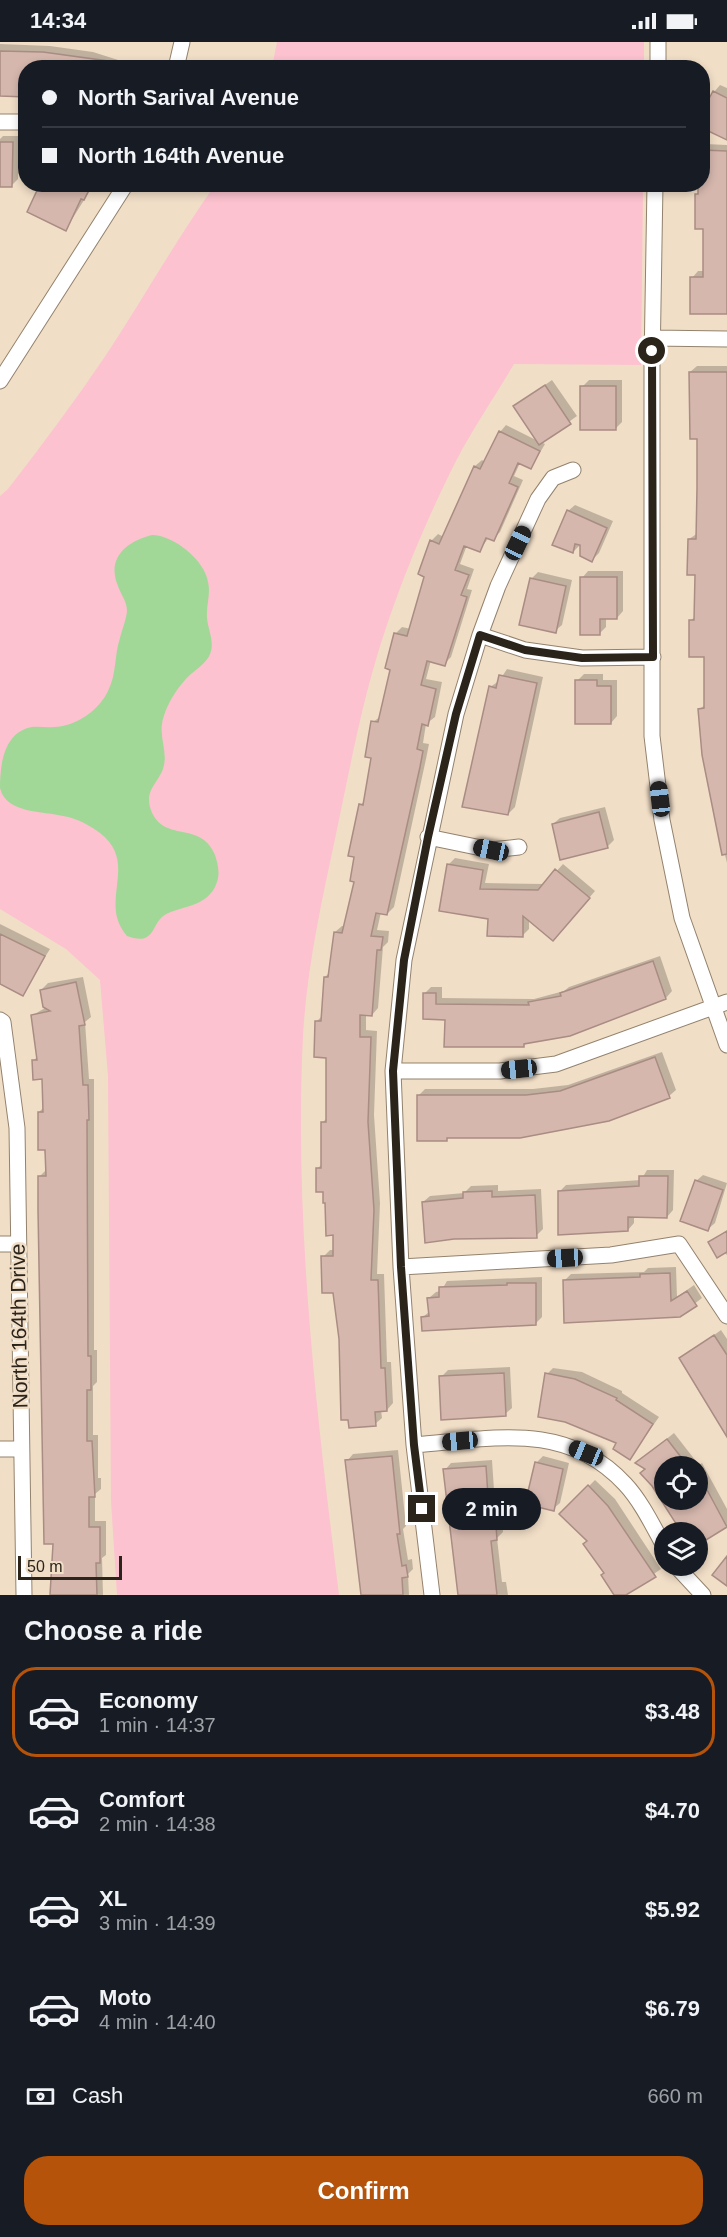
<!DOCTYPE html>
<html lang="en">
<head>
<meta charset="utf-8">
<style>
  :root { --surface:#171b24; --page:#242831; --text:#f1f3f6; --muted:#9ea1a6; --line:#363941; --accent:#b45309 }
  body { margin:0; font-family:Arial,sans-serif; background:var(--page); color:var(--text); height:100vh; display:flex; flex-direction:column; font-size:22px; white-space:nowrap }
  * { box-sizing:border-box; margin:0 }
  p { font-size:20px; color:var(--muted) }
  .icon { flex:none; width:33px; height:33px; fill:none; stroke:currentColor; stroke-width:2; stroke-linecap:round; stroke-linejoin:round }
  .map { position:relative; height:1553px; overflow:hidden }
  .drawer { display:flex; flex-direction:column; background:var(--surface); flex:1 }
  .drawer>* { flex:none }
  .guide { position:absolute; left:18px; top:18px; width:692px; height:132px; border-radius:24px; box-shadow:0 3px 9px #0003; display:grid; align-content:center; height:132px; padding:0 24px; background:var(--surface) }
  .controls { position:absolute; left:654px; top:1414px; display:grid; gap:12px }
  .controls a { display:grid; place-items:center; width:54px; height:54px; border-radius:50%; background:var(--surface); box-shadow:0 3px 9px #0003; font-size:30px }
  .scale { position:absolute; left:18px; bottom:15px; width:104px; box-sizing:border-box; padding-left:6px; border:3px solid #2b241b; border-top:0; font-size:16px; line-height:21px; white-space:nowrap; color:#2b241b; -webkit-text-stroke:4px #f1dec7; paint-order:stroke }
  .end { position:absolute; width:27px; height:27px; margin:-14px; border:8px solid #2b241b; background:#fff; box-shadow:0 0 0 3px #fff }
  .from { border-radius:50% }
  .bubble { position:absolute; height:42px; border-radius:21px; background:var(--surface); box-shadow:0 3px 9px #0003; font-size:20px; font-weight:600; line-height:42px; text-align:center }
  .car { position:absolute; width:18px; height:36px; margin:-18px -9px; border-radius:8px; box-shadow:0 0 4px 2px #0007; background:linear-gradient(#222 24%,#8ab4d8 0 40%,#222 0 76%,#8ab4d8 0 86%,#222 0) }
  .guide b { display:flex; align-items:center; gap:21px; height:57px; font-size:22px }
  .guide b+b { border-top:2px solid var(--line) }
  .guide i { width:15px; height:15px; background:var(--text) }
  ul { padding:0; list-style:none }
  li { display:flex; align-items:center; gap:18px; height:90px; margin:0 12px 9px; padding:0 12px; border:3px solid transparent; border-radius:24px }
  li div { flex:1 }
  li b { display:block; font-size:22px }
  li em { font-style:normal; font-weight:600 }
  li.current { border-color:var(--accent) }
  li>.icon { width:54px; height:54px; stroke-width:1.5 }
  h2 { padding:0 24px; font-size:27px; line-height:72px }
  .pay { display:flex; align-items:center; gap:15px; height:66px; padding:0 24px; font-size:22px }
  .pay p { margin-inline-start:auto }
  .button { display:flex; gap:12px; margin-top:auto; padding:12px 24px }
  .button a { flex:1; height:69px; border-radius:24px; background:var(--accent); color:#fff; font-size:24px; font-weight:600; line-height:69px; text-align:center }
  .status { display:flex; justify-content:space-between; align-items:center; height:42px; padding:0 30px; background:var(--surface); direction:ltr }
  .status svg { height:16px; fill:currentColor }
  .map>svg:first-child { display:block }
  .green { fill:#fcc2cf }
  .water { fill:#a2d897 }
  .shadow { fill:#0003; fill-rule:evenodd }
  .building { fill:#d5b7ad; stroke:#a98c83; stroke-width:1.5 }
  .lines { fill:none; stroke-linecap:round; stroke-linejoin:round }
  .minor-casing { stroke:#93826d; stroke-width:17 }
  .minor { stroke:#fff; stroke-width:15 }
  .route { stroke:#2b241b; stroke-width:8 }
  .labels { text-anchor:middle; stroke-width:5; stroke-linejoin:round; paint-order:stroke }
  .street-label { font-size:21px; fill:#2b241b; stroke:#f1dec7 }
</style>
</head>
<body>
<div class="status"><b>14:34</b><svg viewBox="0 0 49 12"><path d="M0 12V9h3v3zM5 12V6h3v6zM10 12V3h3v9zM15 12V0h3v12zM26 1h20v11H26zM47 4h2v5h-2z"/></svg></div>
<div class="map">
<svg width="727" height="1553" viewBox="0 0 727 1553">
  <rect width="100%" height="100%" fill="#f1dec7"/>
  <path class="green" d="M277 0H644V25H272Z
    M215 143H643L641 323 514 322C492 359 467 395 449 433 423 486 400 542 382 598 361 663 349 731 335 797 321 862 307 926 303 993 294 1179 316 1368 339 1553H117L111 1459 108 1034 100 938 66 907 0 867V454L8 447C42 403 75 359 106 313 143 257 176 198 215 143Z"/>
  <path class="water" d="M152 493C173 493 205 518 208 540 211 551 206 564 207 576 208 588 215 600 210 612 207 620 198 626 191 632 178 644 165 664 162 682 160 696 167 710 164 723 161 739 145 746 150 765 161 803 201 777 215 813 218 822 220 831 217 840 208 868 176 863 162 875 155 881 154 892 145 896 139 898 133 896 127 894 97 860 140 822 100 791 89 783 77 776 63 774 44 769 6 772 0 746 0 722 4 690 32 685 39 684 47 686 54 685 77 684 99 668 108 649 117 631 114 614 120 596 122 587 126 579 127 569 127 559 121 553 118 544 106 516 127 499 152 493Z"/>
  <path class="shadow" d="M0 2 50 4 93 10 137 24 26 26V55L0 54Z
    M720 43 727 46V97L702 84V74L714 50Z
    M3 94H19L18 137 11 144 0 143V97Z
    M706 102 727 103V271L692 236 698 229H704L702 107Z
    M44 142H94L66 187Z
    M697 324H727V821L709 747 700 667 706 662V614L690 579 696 574V531L689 497 698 491 699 396 690 330Z
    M552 338 577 374 541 400 545 402 531 426 520 421 514 434 523 438 500 490 493 497 489 495 480 508 467 503 460 522 474 527 467 547 472 548 451 615 444 622 431 618 426 637 442 640 435 675 426 682 423 701 429 702 426 717 394 865 387 872 381 870 377 888 389 889 388 900 383 905 378 966 372 973 366 972V988L377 989 374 1073 380 1161 377 1232H384L387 1320H391L393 1361 387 1368H381L382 1376 375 1382 340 1297 334 1250 323 1215 330 1208H335V1192L317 1127 322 1122V1081L327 1076V1014L316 980 323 973 325 935 330 930 335 890 342 884H345L356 839 360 763 365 759 373 715V680L381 674 392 627 387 625 396 591 402 585 411 587 426 534 431 499 438 492 444 495 475 424 482 418 485 420 500 390 506 383 538 399 515 364Z
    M589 338H622V380L616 386 582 345Z
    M575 463 613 479 599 511 592 518 582 501 573 510 568 469Z
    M588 529H623V569L617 576H606V585L600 591 582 536Z
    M538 530 572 538 562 583 555 589 531 537Z
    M507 627 543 635 515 765 508 772 490 645 499 639Z
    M584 632H603V638H617V674L611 681 577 639Z
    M605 765 614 798 607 805 553 782 560 776Z
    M455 816 489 822 485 841 545 842 563 822 595 849 560 890 529 877V887L523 893 489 876 448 823Z
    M0 882 50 907 22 952 0 941Z
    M660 914 672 949 666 956 523 1003 446 977 424 952 431 945H442V956L534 957 564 949 569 945Z
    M83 935 91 975 85 980 89 1037H94V1308H97V1340L93 1344V1393H98V1436H101V1447L95 1452V1479H106V1513L102 1516 103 1553H52L51 1530 55 1526 40 1134 47 1127 39 1070 44 1065 43 1036 33 1019 38 1014 33 973 45 966 41 948 48 941Z
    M662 1010 676 1048 669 1054 449 1095 446 1098 419 1053 425 1047H533L568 1043Z
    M647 1128H674L673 1168 667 1175 634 1174V1181L628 1188 559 1150 566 1143 641 1138Z
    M703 1133 727 1141 715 1181 708 1187 696 1139Z
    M498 1143V1149L541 1147 543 1187 536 1194 423 1160 430 1154 464 1151 471 1144Z
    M727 1188V1213L710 1200Z
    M676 1225 677 1255 694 1243 702 1256 680 1273 564 1239 571 1232 644 1230 648 1226Z
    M542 1235V1275L536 1281 423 1275 430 1269 429 1256 436 1250 441 1249 447 1239Z
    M721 1288 727 1297V1391L681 1317Z
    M510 1325 512 1366 505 1372 441 1335 448 1328Z
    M553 1326 582 1330 622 1349V1351L659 1375 630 1416 619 1400 565 1379 547 1332Z
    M674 1391 699 1423 702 1421 727 1467V1484L698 1502V1491H684L653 1443 644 1415ZM664 1425H698V1458H664Z
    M398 1408 406 1484 403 1487 408 1518 412 1517 413 1527 408 1532 409 1553H362L347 1419 353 1412Z
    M543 1414 569 1421 560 1461 553 1467 536 1421Z
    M492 1418 495 1463 501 1462 503 1490 497 1496 502 1540H506L508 1553H459L445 1428 451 1421Z
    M595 1438 615 1457 661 1527 623 1553H615L588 1499 561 1472Z"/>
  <path class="building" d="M0 9 43 10 108 19 107 26H26V55L0 54Z
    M713 49 727 56V98L702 86V70Z
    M0 100H13L12 145H0Z
    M702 108 727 109V272H690V235H703V187H695V152H698V142H702Z
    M40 142H92L84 158 81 157 66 189 27 170Z
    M689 330H727V812L722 813 702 713 698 667 704 666V615H689V578H694L695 533H687L688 497H696L697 446V397H690Z
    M545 343 571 382 539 403 513 364Z
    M580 344H616V388H580Z
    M499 389 540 409 531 427 518 421 509 441 518 445 494 499 486 496 480 510 464 504 455 528 469 533 461 553 467 555 445 624 427 619 421 643 436 647 428 684 422 682 417 707 423 709 420 725 387 873 376 871 371 894 383 895 381 908H377L372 974 360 973V995H371L368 1080 374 1168 371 1238H378L381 1326H385L387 1369 375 1370 376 1384 349 1386 348 1378H341L339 1297 333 1251H322L321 1214H333V1193L326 1194 325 1161H323V1150H316V1126H321V1080H326V1016L314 1015 315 979H321L324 935H328L334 890 342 891 354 840 350 839 354 815 348 814 359 762 363 763 371 716 365 715 371 679 378 680 390 628 385 626 394 591 407 594 424 535 418 532 430 498 439 502 474 424 480 427Z
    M567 468 607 486 592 520 580 514V503L575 502 573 511 552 503Z
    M580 535H617V577H600V593H580Z
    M530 536 566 544 556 591 519 583Z
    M499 633 537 641 508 773 462 765 489 644 496 646Z
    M575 638H597V644H611V682H575Z
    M599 770 608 806 560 818 552 782Z
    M447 822 483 828 480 847 538 848 555 827 590 856 553 899 523 874V895L487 894 488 877 439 869Z
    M0 892 45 914 23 954 0 942Z
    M653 919 666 957 570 994 524 1002V1005H444L445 978 423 977V951H436V962L529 963 528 960 561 954 560 951Z
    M76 940 85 983 79 984 83 1043H88L89 1078H87L88 1314H91V1348H87V1399H92L95 1455H89V1485H100V1521H96L97 1553H50L53 1502H44L38 1168V1134H46L45 1108H38V1070H43L42 1037 33 1038 32 1018H37L31 973 50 969 43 965 40 948Z
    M655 1015 670 1056 609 1079 520 1096H447V1099H417V1053H526L560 1049Z
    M639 1134H668L667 1176 628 1175V1189L558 1193V1149L639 1144Z
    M695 1138 723 1148 708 1189 680 1179Z
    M492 1149V1155L535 1153 537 1196 454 1197 425 1201 422 1160 463 1156V1150Z
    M727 1189V1210L717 1216 708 1200Z
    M670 1231 671 1259 687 1249 697 1264 680 1275 564 1281 563 1238 640 1235V1232Z
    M507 1241H536V1283L422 1289 421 1275 429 1274 427 1256 439 1255V1245L507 1243Z
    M714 1293 727 1313V1395L679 1316Z
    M504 1331 506 1374 441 1378 439 1334Z
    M545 1331 575 1337 617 1356 616 1358 653 1382 630 1418 613 1407 616 1401 565 1380 538 1375Z
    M667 1397 684 1419 677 1425H664V1458H698V1431L727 1485 698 1503V1491H682L652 1444 640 1431 645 1427 635 1421Z
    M392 1414 400 1492H397L402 1524 406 1523 408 1535 402 1536 403 1553H361L345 1418Z
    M535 1420 563 1427 554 1469 525 1462Z
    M486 1424 489 1469 495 1468 497 1498 491 1499 497 1553H458L443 1427Z
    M588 1443 608 1464 656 1535 626 1553H614L601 1533 604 1531 583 1502 587 1499 559 1472Z
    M727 1514V1544L712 1533Z"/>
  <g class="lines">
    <defs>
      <path id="minor" d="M176 26 182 0
        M658 26V0
        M0 80H26
        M655 142 652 323V694L662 778 682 876 727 1003
        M652 296 727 297
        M0 339 126 142
        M480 593 525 608 582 616 653 615
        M428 795 491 808 519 805
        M0 978 3 980 17 1086 24 1553
        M393 1029H500L556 1022 727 960
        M0 1202H18
        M401 1225 611 1213 679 1202 727 1274
        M414 1403C491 1397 566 1378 625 1442 641 1459 653 1484 664 1504
        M0 1407H20
        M676 1524 703 1553
        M432 1553 414 1403 401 1225 393 1029 404 918 456 672 480 593 498 544 538 457 553 436 573 428"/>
    </defs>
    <use href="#minor" class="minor-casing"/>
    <use href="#minor" class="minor"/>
  </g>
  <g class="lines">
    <path class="route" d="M422 1467 414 1403 401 1225 393 1029 404 918 428 795 456 672 480 593 525 608 582 616 653 615 652 309"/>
  </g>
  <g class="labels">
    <g class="street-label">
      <text transform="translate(19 1284) rotate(-91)" y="7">North 164th Drive</text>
    </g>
  </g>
</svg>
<div class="controls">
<a><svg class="icon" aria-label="locate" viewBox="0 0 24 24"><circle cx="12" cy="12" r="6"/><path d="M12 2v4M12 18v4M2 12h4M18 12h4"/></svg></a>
<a><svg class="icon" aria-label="layers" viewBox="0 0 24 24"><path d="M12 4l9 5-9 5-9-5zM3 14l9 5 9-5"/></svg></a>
</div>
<div class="scale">50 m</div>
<i class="end from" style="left:652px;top:309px"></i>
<i class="end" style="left:422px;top:1467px"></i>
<div class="bubble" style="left:442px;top:1446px;width:99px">2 min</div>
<i class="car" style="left:518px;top:501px;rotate:25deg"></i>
<i class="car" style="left:660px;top:757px;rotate:353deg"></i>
<i class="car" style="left:491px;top:808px;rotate:282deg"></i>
<i class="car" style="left:519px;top:1027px;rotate:264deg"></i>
<i class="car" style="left:565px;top:1216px;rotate:267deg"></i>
<i class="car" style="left:460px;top:1399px;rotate:265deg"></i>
<i class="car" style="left:586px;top:1411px;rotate:292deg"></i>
<div class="guide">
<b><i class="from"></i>North Sarival Avenue</b>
<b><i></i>North 164th Avenue</b>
</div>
</div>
<section class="drawer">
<h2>Choose a ride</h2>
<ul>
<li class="current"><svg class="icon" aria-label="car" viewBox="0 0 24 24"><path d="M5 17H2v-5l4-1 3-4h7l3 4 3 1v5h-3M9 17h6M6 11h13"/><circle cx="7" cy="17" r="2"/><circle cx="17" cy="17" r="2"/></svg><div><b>Economy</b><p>1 min · 14:37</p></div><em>$3.48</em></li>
<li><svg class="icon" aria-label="car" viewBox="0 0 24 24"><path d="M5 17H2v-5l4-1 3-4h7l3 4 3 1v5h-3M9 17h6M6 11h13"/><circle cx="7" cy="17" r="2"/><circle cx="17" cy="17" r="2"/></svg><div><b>Comfort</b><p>2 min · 14:38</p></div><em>$4.70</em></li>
<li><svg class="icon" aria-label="car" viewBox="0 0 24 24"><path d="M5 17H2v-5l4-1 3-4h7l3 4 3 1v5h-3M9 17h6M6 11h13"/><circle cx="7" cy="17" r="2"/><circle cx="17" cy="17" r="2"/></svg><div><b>XL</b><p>3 min · 14:39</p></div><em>$5.92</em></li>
<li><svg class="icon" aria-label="car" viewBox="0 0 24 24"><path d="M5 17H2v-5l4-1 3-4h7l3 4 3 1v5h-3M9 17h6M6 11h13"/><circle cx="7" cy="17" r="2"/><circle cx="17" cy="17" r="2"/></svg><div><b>Moto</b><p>4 min · 14:40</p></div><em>$6.79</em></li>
</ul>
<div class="pay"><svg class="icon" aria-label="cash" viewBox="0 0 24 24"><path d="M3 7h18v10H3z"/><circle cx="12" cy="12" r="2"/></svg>Cash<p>660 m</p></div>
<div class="button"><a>Confirm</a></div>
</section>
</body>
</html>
